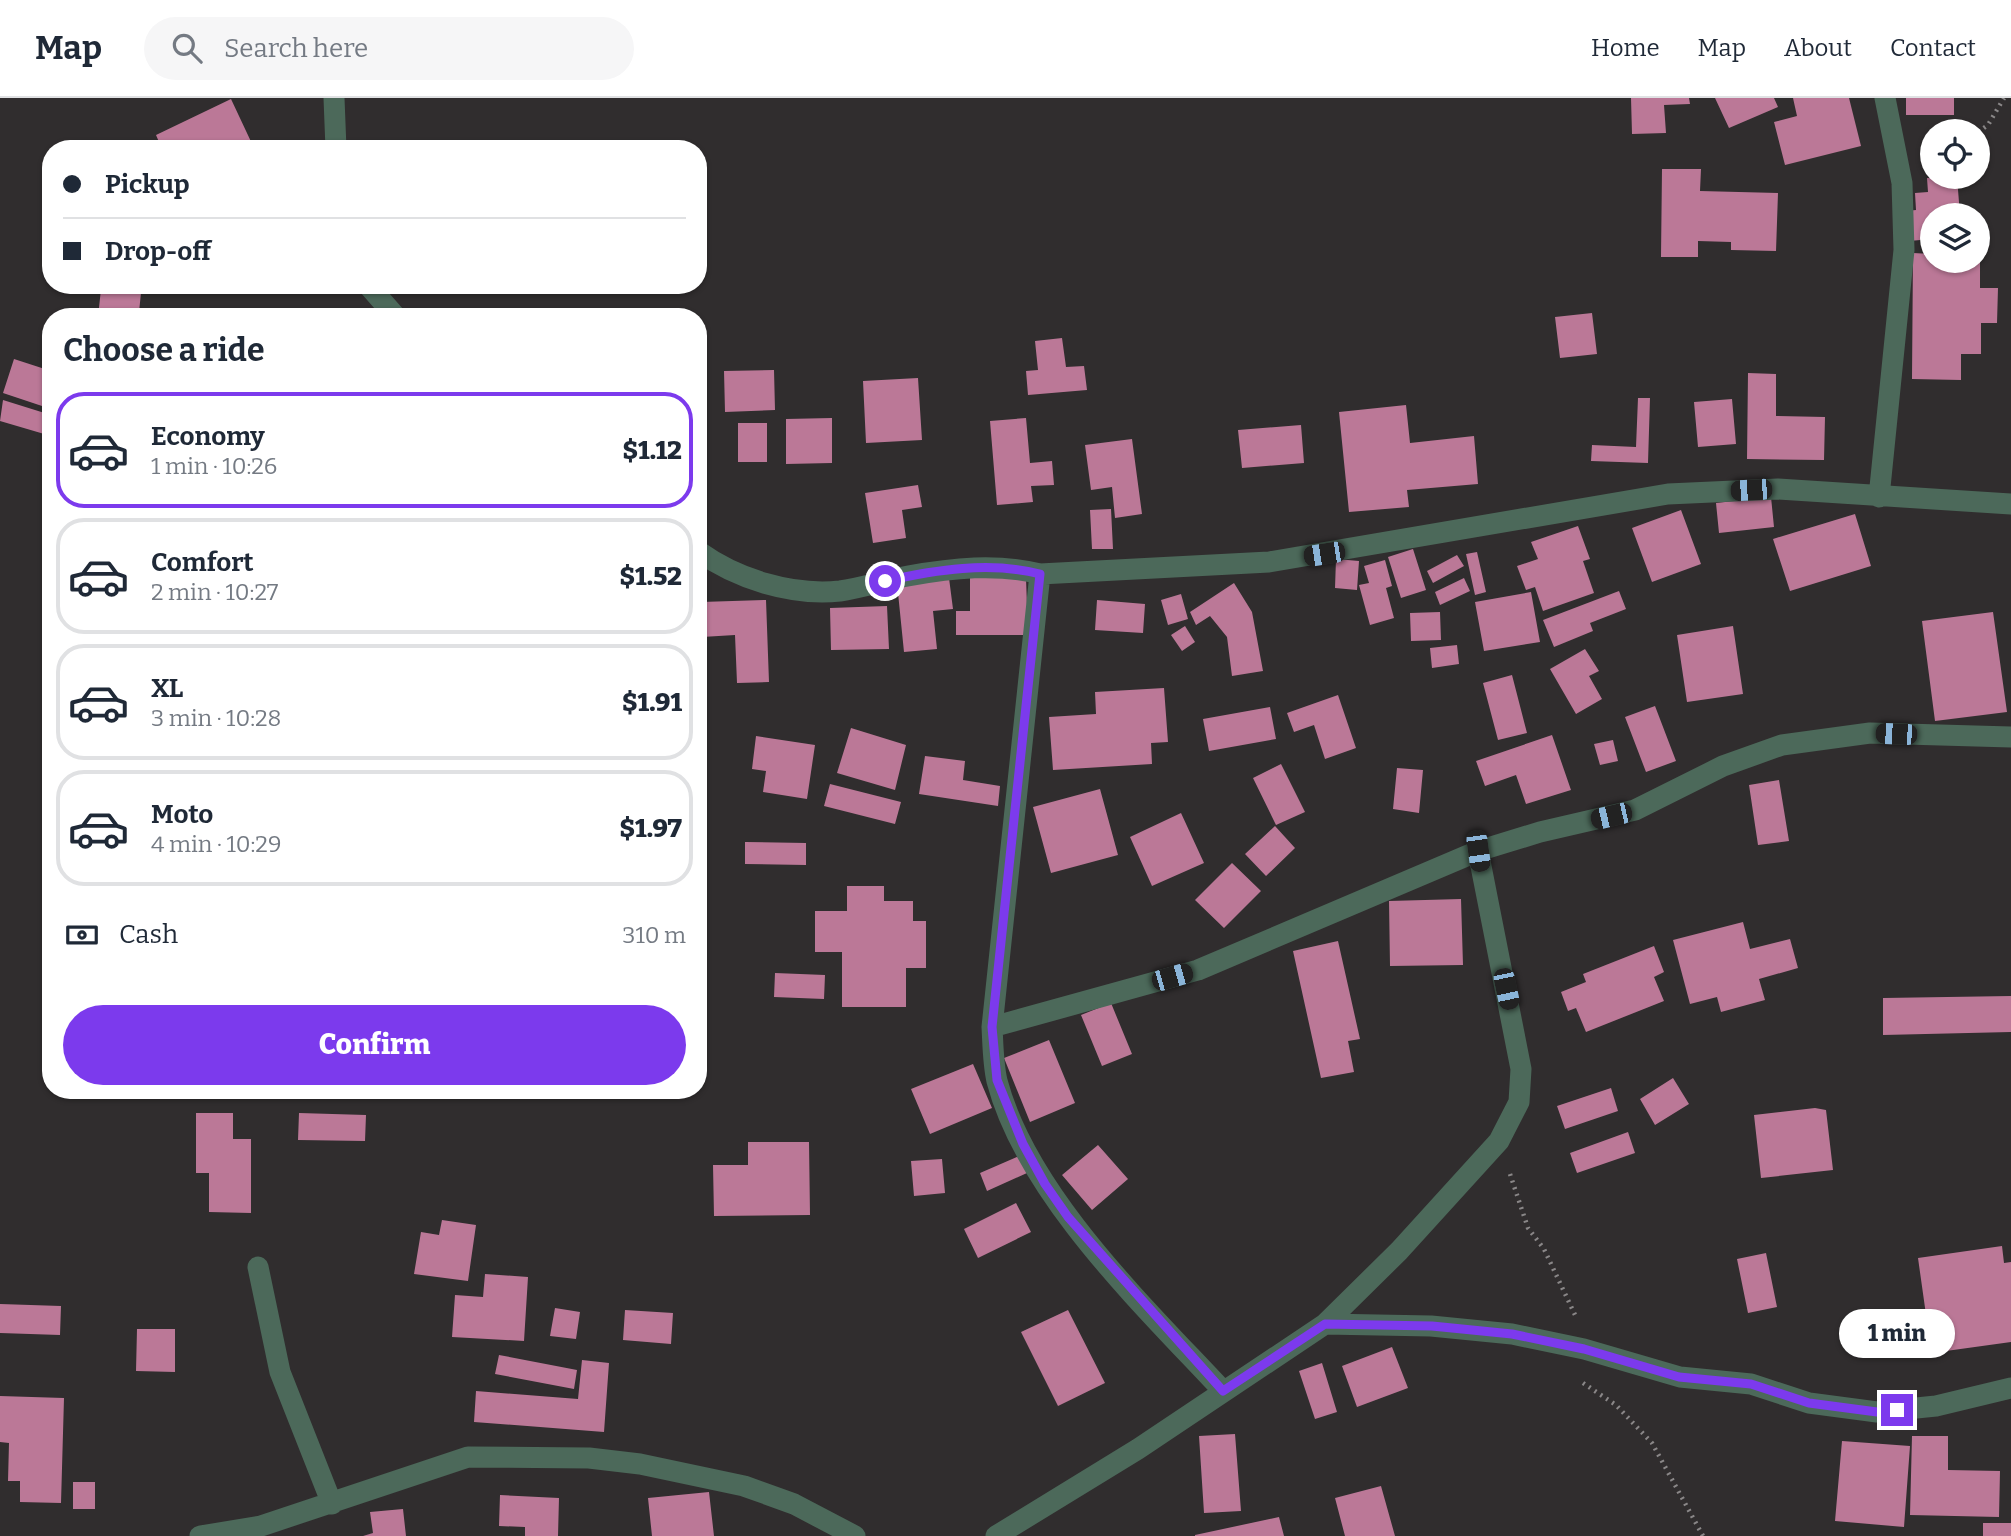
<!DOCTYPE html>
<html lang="en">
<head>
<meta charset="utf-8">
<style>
  :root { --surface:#fff; --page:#f6f6f7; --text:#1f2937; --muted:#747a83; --line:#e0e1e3; --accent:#7c3aed }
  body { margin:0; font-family:Bitter,serif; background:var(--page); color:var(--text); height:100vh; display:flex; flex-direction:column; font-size:26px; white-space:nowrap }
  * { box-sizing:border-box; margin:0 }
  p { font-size:23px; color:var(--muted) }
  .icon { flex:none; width:38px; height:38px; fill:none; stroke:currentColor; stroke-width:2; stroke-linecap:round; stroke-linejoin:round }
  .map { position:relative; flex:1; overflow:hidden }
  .sheet { position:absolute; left:42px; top:210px; width:665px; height:791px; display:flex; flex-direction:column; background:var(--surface); border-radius:28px; box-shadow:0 2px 5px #0004 }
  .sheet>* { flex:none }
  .hud { position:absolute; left:42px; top:42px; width:665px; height:154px; border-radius:28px; box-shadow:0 2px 5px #0004; display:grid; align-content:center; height:154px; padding:0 21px; background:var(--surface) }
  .fabs { position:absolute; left:1920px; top:21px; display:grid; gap:14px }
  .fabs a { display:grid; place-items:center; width:70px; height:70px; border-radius:50%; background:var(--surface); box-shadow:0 2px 5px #0004; font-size:35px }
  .end { position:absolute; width:32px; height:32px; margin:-16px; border:9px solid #7c3aed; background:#fff; box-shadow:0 0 0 4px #fff }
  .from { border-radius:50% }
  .bubble { position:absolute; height:49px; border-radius:24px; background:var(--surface); box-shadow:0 2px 5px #0004; font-size:23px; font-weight:800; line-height:49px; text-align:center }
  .car { position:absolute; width:21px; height:42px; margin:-21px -10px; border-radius:9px; box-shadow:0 0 5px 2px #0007; background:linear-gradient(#222 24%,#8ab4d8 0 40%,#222 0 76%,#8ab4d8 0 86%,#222 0) }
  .hud b { display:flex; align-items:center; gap:24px; height:66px; font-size:26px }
  .hud b+b { border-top:2px solid var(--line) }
  .hud i { width:18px; height:18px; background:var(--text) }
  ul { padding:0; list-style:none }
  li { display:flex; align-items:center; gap:21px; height:116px; margin:0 14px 10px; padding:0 7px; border:4px solid var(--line); border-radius:28px }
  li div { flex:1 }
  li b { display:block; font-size:26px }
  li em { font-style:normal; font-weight:800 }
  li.on { border-color:var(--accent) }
  li>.icon { width:63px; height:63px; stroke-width:1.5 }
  h2 { padding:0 21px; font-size:32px; line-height:84px }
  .pay { display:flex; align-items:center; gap:18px; height:77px; padding:0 21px; font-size:26px }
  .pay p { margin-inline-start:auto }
  .primary-button { display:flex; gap:14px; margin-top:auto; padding:14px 21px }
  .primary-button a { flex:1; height:80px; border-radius:42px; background:var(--accent); color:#fff; font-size:28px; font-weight:800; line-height:80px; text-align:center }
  header { display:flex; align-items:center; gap:42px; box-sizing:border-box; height:98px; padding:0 35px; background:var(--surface); border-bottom:2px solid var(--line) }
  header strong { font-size:33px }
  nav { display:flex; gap:38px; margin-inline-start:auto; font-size:24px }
  .search { width:490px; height:63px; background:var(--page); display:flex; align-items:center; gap:18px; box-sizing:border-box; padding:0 24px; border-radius:38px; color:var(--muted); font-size:26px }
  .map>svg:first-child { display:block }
  .building { fill:#bb7897 }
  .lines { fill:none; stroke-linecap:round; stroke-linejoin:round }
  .path { stroke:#8a8788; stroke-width:4.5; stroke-dasharray:2 5; stroke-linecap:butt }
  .street { stroke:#4c695a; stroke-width:21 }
  .route { stroke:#7c3aed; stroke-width:9 }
</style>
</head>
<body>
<header>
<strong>Map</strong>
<div class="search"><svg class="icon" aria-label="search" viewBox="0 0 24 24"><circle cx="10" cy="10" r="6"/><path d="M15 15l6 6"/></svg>Search here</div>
<nav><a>Home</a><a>Map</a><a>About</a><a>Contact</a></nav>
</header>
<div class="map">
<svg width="2011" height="1438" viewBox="0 0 2011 1438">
  <rect width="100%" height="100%" fill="#302d2e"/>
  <path class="building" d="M1631 0H1689L1690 6 1664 7 1666 35 1632 36Z
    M1715 0H1774L1778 9 1729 30Z
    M1793 0H1849L1861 48 1785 67 1774 24 1797 18Z
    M1906 0H1954V17H1906Z
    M231 1 254 50 162 51 156 37Z
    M1662 71H1701L1700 93 1778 95 1776 153 1731 152V144L1698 143V159H1661Z
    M1957 79 1960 117H1932V141L1909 143 1906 113 1916 112 1915 95 1928 94 1927 80Z
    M1913 155 1932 156V163H1978L1980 156V190H1998L1997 225H1981V256H1961V282L1912 281Z
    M101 191 141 195 139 214 159 216V219H98Z
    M339 212V219H283V214Z
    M1592 215 1597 256 1560 260 1555 219Z
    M1062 240 1066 269 1084 268 1087 292 1028 297 1026 273 1038 272 1035 243Z
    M14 261 51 273V311L3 295Z
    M774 272 775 312 725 314 724 273Z
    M1748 275 1776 276V318L1825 319 1824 362 1747 361Z
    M918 280 922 342 866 345 863 283Z
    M1638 300H1650L1648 365 1591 363 1592 347 1636 349Z
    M1732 301 1736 346 1698 349 1694 304Z
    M3 302 51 317V338L0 323Z
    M1406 307 1410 345 1474 338 1478 386 1407 392 1409 409 1349 414 1339 314Z
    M832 320V365L786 366V321Z
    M1026 320 1030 365 1052 363 1054 387 1031 388 1033 404 997 407 990 323Z
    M738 325H767V364H738Z
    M1301 327 1304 365 1242 370 1238 332Z
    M1132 341 1142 416 1115 420 1112 389 1091 392 1085 347Z
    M918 387 922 409 902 412 906 440 873 445 865 395Z
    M1771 399 1774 429 1719 435 1716 405Z
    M1111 411 1113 451H1092L1090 412Z
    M1681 412 1701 466 1652 484 1632 430Z
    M1855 416 1871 468 1790 493 1773 441Z
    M1578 428 1590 461 1583 463 1594 495 1543 513 1535 489 1526 492 1517 468 1538 461 1531 444Z
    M1413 451 1426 492 1401 500 1388 459Z
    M1477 454 1486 494 1475 497 1466 456Z
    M1457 457 1464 468 1433 485 1427 473Z
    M1336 461 1359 463 1357 492 1335 490Z
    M1385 462 1392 488 1386 490 1394 520 1370 527 1359 487 1369 485 1364 468Z
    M949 480 953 511 933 513 937 551 904 554 897 485Z
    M970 480H1026L1028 537H956V513H970Z
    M1464 480 1470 493 1440 507 1435 494Z
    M1234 485 1252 514 1263 573 1232 578 1227 539 1210 518 1196 527 1190 514Z
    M1619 493 1626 511 1590 525 1593 533 1554 549 1543 522Z
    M1531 494 1540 544 1484 553 1475 504Z
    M1181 496 1188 521 1168 527 1161 502Z
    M766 502 769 584 737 585 735 537 702 539 701 504Z
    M1097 502 1145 506 1143 535 1095 532Z
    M887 508 889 551 831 552 830 510Z
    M1440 514 1441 542 1411 543 1410 515Z
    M1993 514 2007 614 1935 623 1922 523Z
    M1185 528 1195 544 1182 553 1171 537Z
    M1733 528 1743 596 1687 604 1677 537Z
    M1457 547 1459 566 1432 570 1430 550Z
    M1585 551 1599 573 1589 578 1602 601 1576 616 1550 571Z
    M1512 577 1527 635 1498 642 1483 585Z
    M1164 590 1168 644 1151 645 1152 666 1053 672 1049 619 1096 616 1095 594Z
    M1338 597 1356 650 1325 661 1314 627 1294 634 1287 615Z
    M1655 608 1676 663 1646 674 1625 619Z
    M1270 609 1276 641 1209 653 1203 621Z
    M851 630 906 647 895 692 837 675Z
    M1552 637 1571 692 1526 706 1516 677 1485 688 1476 663Z
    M756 638 815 647 807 701 763 694 766 673 752 671Z
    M1613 642 1618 663 1600 667 1594 646Z
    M925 658 965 663 963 682 1000 688 998 708 919 696Z
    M1281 666 1305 714 1276 727 1253 680Z
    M1397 670 1423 672 1419 715 1393 711Z
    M1779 682 1789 743 1758 747 1749 687Z
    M830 686 901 704 895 726 824 708Z
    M1100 691 1118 757 1051 775 1033 709Z
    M1181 715 1204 765 1152 788 1130 739Z
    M1275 728 1295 750 1266 778 1245 756Z
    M745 744 806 745V767L745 766Z
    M1232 765 1261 793 1224 830 1195 802Z
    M847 788H884V803H913V823H926V870H906V909H842V854H815V813H847Z
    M1461 801 1463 867 1390 868 1389 803Z
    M1743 824 1750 851 1790 841 1798 870 1759 881 1765 902 1721 914 1717 899 1690 906 1673 842Z
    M1338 843 1360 941 1348 943 1354 974 1321 980 1293 853Z
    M1654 848 1664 874 1654 879 1664 903 1586 934 1576 910 1568 913 1561 894 1586 884 1583 876Z
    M775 875 825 877 824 901 774 899Z
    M2011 898V934L1883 937V900Z
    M1111 905 1132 956 1102 968 1081 917Z
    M1049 942 1075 1005 1030 1024 1004 960Z
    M973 966 992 1010 930 1036 911 991Z
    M1673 980 1689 1006 1655 1027 1640 1001Z
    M1611 990 1618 1013 1565 1031 1557 1008Z
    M1815 1010 1826 1012 1833 1072 1761 1080 1754 1017Z
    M196 1015H233V1041H251V1115L209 1114V1075H196Z
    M299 1015 366 1017 365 1043 298 1042Z
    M1628 1034 1635 1055 1577 1075 1570 1055Z
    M748 1044H809L810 1117 714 1118 713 1067H748Z
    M1098 1047 1128 1081 1092 1112 1062 1077Z
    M1019 1058 1027 1075 987 1093 980 1075Z
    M942 1061 945 1095 914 1098 911 1063Z
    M1016 1105 1031 1134 978 1160 964 1131Z
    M442 1122 476 1127 468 1183 414 1176 421 1134 439 1137Z
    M2002 1148 2004 1165 2011 1164V1244L1946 1253 1943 1229 1928 1231 1918 1160Z
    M1766 1155 1777 1209 1748 1215 1737 1161Z
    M485 1176 528 1179 524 1243 452 1239 455 1197 483 1199Z
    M0 1206 61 1208 60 1237 0 1235Z
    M555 1210 580 1214 576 1241 550 1238Z
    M625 1212 673 1215 671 1246 623 1242Z
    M1068 1212 1105 1285 1058 1308 1021 1234Z
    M137 1231H175V1274L136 1273Z
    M1392 1249 1408 1290 1357 1309 1342 1268Z
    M499 1257 577 1272 574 1291 495 1276Z
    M582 1262 609 1265 604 1334 474 1324 476 1293 578 1301Z
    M1322 1265 1337 1314 1315 1321 1299 1273Z
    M0 1298 64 1300 61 1405 20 1404V1383H8L9 1345 0 1344Z
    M1235 1336 1241 1413 1204 1415 1199 1338Z
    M1912 1338H1948V1372L2000 1373 1999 1419 1910 1417Z
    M1842 1343 1910 1348 1904 1429 1835 1423Z
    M73 1384H95V1411H73Z
    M1381 1388 1395 1438H1345L1335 1400Z
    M709 1394 714 1438H652L648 1400Z
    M500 1397 559 1400 558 1438H525V1429L499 1428Z
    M403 1411 406 1438H363L373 1435 370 1414Z
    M1279 1419 1284 1438H1195V1437Z
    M1983 1425H2011V1438H1983Z"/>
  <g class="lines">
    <path class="path" d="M1978 34 1988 27 2004 0
      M1510 1076 1528 1130 1544 1151 1576 1219
      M1583 1285 1616 1307 1652 1345 1703 1438"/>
    <path class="street" d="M334 0 336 51
      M368 187 396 219
      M1879 399 1904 152 1902 85 1885 0
      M698 453C737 481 791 498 840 493 862 490 885 482 908 478 952 470 997 465 1040 476L1269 464 1668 396 1778 391 2011 406
      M1040 476 992 929C993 946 993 966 997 983 1027 1097 1144 1208 1223 1293
      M992 929 1198 872 1478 753 1540 734 1635 712 1723 668 1782 647 1870 635 2011 639
      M258 1169 280 1274 332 1406
      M1325 1226 1431 1228 1512 1236 1584 1251 1680 1279 1751 1286 1809 1305 1877 1314 1936 1308 2011 1290
      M200 1438 261 1428 468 1359 589 1360 640 1366 744 1388 794 1406 855 1438
      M996 1438 1138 1351 1325 1226 1399 1153 1499 1043 1519 1004 1521 971 1478 753"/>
  </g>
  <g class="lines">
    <path class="route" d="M885 483C935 472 990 463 1040 476L992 929 997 982 1023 1046 1045 1086 1068 1119 1223 1293 1325 1226 1432 1228 1512 1236 1584 1251 1679 1279 1751 1286 1809 1305 1877 1314 1897 1312"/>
  </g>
</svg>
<div class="fabs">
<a><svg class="icon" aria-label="locate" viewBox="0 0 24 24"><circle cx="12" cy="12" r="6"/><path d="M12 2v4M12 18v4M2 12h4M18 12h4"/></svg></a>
<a><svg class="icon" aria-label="layers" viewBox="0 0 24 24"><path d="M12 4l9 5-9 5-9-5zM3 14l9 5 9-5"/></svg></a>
</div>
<i class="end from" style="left:885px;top:483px"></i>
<i class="end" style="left:1897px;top:1312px"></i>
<div class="bubble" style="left:1839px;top:1211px;width:116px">1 min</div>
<i class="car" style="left:1751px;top:392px;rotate:267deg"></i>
<i class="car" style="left:1324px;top:456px;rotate:261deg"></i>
<i class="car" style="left:1896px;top:636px;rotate:272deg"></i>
<i class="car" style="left:1611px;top:718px;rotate:257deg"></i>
<i class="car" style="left:1478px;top:753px;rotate:172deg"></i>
<i class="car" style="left:1172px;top:879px;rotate:74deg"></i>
<i class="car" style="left:1506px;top:891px;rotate:168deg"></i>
<div class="hud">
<b><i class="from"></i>Pickup</b>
<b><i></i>Drop-off</b>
</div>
<section class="sheet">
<h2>Choose a ride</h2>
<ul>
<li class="on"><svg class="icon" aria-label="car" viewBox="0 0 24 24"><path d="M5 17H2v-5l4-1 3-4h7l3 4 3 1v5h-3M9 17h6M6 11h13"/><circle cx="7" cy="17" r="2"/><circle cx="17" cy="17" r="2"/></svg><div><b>Economy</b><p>1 min · 10:26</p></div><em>$1.12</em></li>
<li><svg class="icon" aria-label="car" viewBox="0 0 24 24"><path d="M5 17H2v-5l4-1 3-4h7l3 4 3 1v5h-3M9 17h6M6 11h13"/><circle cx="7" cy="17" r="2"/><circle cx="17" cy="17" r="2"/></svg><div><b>Comfort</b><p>2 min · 10:27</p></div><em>$1.52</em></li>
<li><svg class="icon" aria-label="car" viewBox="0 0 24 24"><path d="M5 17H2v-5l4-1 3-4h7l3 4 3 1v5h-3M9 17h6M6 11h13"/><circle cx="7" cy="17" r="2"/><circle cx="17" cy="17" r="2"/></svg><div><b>XL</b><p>3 min · 10:28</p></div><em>$1.91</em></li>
<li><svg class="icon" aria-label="car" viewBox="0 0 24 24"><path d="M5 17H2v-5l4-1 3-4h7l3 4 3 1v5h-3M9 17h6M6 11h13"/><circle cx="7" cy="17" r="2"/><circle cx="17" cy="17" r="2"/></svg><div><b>Moto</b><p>4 min · 10:29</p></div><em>$1.97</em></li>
</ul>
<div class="pay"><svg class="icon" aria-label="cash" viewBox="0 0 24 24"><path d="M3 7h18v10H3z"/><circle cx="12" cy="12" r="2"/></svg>Cash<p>310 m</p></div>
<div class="primary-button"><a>Confirm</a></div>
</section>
</div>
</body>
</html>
